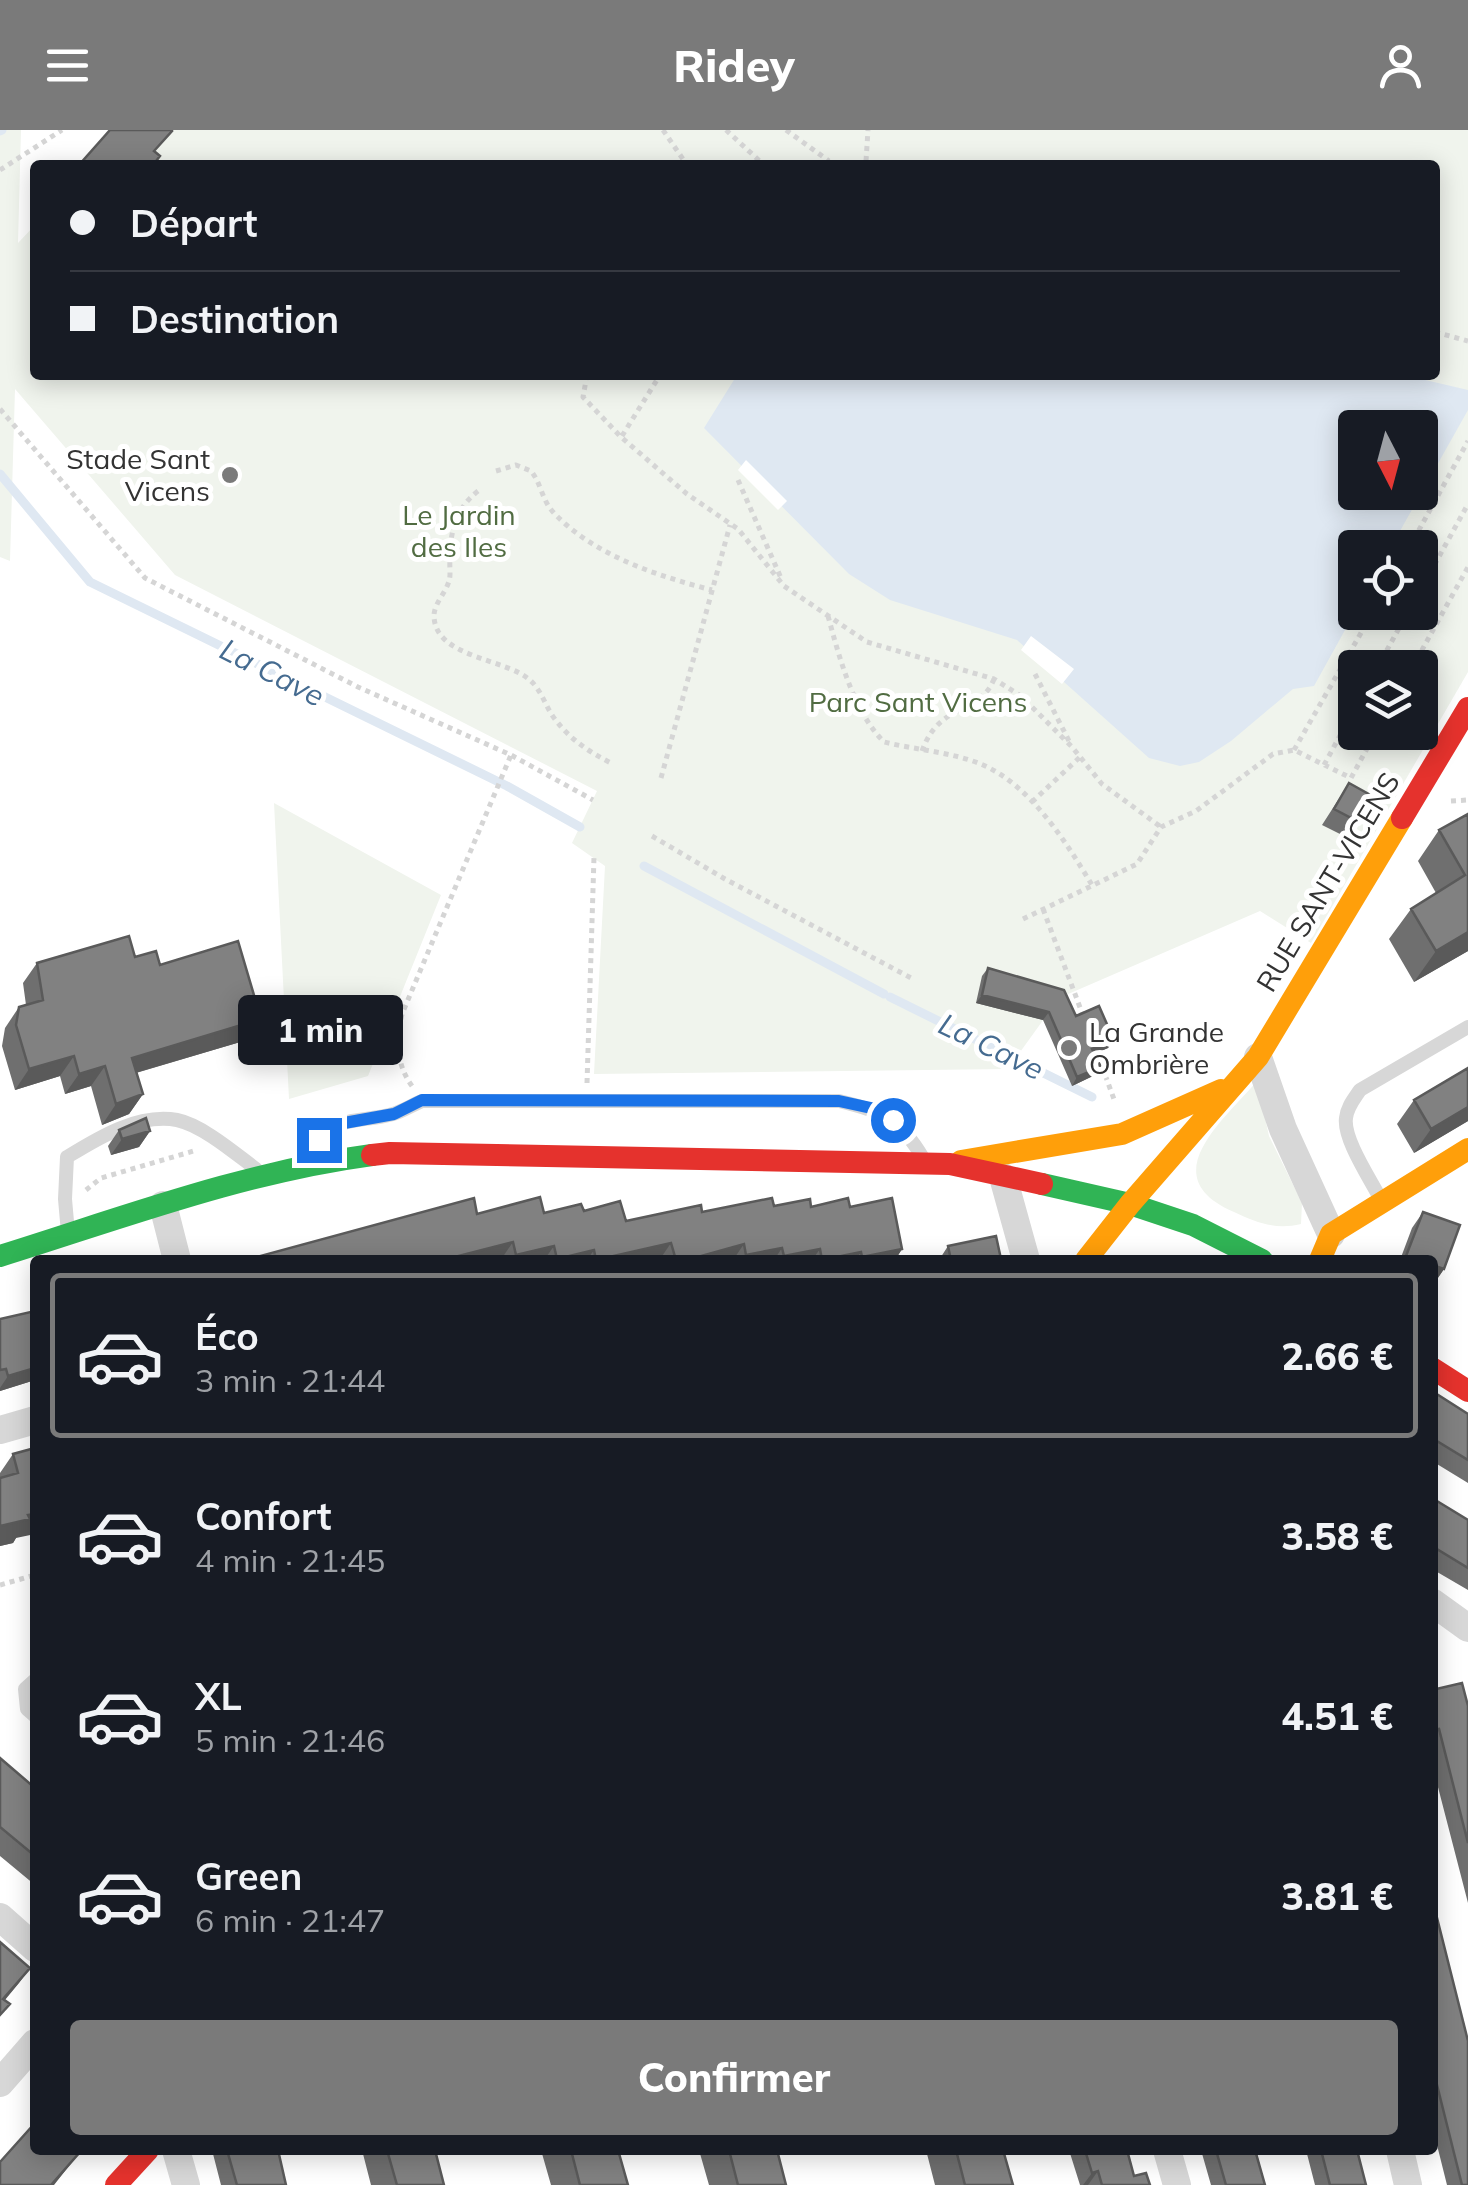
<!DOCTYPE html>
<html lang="fr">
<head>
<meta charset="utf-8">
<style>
  :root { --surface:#171b24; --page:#242831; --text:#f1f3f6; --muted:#9ea1a6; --line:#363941; --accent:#7a7a7a }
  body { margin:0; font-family:Mulish,sans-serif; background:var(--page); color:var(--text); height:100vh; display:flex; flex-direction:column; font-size:38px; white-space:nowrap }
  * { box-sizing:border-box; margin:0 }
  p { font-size:32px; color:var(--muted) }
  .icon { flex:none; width:55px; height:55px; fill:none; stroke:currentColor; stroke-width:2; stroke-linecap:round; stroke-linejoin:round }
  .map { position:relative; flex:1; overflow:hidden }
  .panel { position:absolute; left:30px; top:1125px; width:1408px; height:900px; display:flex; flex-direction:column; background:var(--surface); border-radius:10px; box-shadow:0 5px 25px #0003 }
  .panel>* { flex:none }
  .top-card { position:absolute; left:30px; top:30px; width:1410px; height:220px; border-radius:10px; box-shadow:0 5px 25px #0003; display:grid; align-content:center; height:220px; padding:0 40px; background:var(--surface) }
  .needle { width:65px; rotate:174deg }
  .tools { position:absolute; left:1338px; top:280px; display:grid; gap:20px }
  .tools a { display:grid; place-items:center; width:100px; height:100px; border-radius:10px; background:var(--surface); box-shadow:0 5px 25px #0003; font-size:50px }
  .end { position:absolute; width:45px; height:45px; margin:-22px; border:12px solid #1a73e8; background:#fff; box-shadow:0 0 0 5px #fff }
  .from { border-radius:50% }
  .bubble { position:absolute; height:70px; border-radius:10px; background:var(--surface); box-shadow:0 5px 25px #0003; font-size:32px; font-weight:800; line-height:70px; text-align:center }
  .top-card b { display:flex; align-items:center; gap:35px; height:95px; font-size:38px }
  .top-card b+b { border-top:2px solid var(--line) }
  .top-card i { width:25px; height:25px; background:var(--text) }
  ul { padding:18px 0 0; list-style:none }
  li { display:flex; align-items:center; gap:30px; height:165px; margin:0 20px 15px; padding:0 20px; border:5px solid transparent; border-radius:10px }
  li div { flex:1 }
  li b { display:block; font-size:38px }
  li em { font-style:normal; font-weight:800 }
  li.active { border-color:var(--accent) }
  li>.icon { width:90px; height:90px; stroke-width:1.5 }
  .button { display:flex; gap:20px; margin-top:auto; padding:20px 40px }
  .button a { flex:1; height:115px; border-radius:10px; background:var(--accent); color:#fff; font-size:40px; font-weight:800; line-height:115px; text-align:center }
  header { display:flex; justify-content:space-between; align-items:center; height:130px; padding:0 40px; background:var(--accent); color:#fff; font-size:45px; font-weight:800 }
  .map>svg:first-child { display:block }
  .green { fill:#f0f4ed; fill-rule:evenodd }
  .water { fill:#dfe8f2; fill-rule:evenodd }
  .pier { fill:#fff }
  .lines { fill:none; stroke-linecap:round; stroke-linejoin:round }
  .stream { stroke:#dfe8f2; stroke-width:9 }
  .path { stroke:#d5d5d5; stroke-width:5; stroke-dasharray:5 5; stroke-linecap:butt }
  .lane { stroke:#d7d7d7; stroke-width:14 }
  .street { stroke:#d7d7d7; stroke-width:28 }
  .fast { stroke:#30b455; stroke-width:22 }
  .slow { stroke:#ff9f0a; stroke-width:22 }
  .jam { stroke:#e5322d; stroke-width:22 }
  .wall { fill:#6f6f6f }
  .shaded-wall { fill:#5a5a5a }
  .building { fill:#818181; stroke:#5a5a5a; stroke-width:2.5 }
  .route { stroke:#1a73e8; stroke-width:12 }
  .poi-dot { fill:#7a7a7a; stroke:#fff; stroke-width:4 }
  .labels { text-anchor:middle; stroke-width:10; stroke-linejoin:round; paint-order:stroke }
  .poi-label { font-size:28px; fill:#333; stroke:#fff; text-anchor:end }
  .park-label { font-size:28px; fill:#516c42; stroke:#fff }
  .street-label { font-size:28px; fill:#333; stroke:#fff }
  .water-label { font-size:30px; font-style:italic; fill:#456b90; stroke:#fff }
</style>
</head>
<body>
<header><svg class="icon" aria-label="menu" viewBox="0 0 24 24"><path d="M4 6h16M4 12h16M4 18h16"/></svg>Ridey<svg class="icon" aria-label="person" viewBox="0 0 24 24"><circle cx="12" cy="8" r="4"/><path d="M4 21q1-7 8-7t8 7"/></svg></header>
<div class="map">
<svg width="1468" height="2055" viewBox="0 0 1468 2055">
  <rect width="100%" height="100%" fill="#fff"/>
  <path class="green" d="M0 0H21L18 113 35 95V245H1435V35H78L109 0H1468V542L1311 813 1260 781 1059 868 1008 939 594 944 605 736 572 713 597 661 175 445 15 259 10 431 0 427ZM1355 298H1420V362H1355ZM1355 418H1420V482H1355ZM1355 538H1420V602H1355Z
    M274 673 441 765 368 946 289 969Z
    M1257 951 1269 1006 1302 1073 1301 1094C1276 1100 1257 1093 1234 1082 1153 1047 1222 992 1257 951Z"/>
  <path class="water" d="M737 245H1404L1468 260V280L1391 417 1355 418V482L1314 556 1293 559 1231 611 1199 632 1180 636 1149 628 1017 510 890 470 849 444 704 298ZM1355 298H1420V362H1355Z"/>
  <path class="pier" d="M746 330 787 371 778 380 738 340Z
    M1031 506 1074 539 1062 554 1021 520Z"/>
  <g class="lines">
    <path class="stream" d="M0 1 2 0
      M0 344 90 452 507 656 580 697
      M644 736 884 864
      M890 867 1092 967"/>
    <path class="path" d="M663 0 687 35
      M726 0 764 35
      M786 0 829 31
      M866 31 868 0
      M0 40 62 0
      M1435 202 1468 211
      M587 245 583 267 621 307 687 364 738 399 784 456 867 512 994 549 1021 566 1072 617 1102 654 1161 697
      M0 279 145 448 358 557 511 625 593 670
      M622 306 660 245
      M496 341 516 335 531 341C541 353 542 370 553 382 593 425 657 446 712 460
      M738 350 781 448
      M478 361C451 382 449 411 450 444 450 460 434 471 434 486 435 529 509 528 532 552 541 561 545 574 552 585 567 607 587 621 611 633
      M1409 418 1468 311
      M1420 461 1468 374
      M828 486C839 526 853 581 884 612 916 620 953 622 983 635 1031 656 1066 712 1092 755
      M1377 538 1408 482
      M1412 538 1468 437
      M1035 544 1070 613
      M1294 620 1373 482
      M922 621C940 571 980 585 994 549
      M1324 635 1355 578
      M661 648 730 395
      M1451 671 1468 670
      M1032 672 1080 627
      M652 706 725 749 913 849
      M1043 779 1084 888
      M1023 789 1137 734 1161 697 1196 681 1273 624 1294 620 1351 648 1376 602
      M1095 917 1115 972
      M587 953 594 727
      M412 956C396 934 396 911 402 884L511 625
      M86 1060 101 1048 197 1020
      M0 1455 35 1445"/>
    <path class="lane" d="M314 1026C327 983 357 994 393 984 403 981 412 975 422 971H839C882 981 900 989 923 1028
      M1381 1070C1371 1050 1343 1009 1346 988 1347 977 1354 969 1360 960L1468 897
      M68 1103 65 1069 67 1027C98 1008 138 983 177 990 202 995 236 1024 256 1039
      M35 1550 25 1559 27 1579 35 1586"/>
    <path class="street" d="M1258 927 1283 999 1331 1104
      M1003 1047 1026 1130
      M163 1075 177 1130
      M0 1300 35 1290
      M1432 1472 1468 1498
      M0 1787 35 1818
      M0 1953 35 1913
      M176 2020 186 2055
      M1167 2020 1177 2055
      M1400 2020 1408 2055"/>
    <path class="fast" d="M1042 1054 1130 1074 1193 1095 1262 1130
      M0 1126C122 1088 244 1042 372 1025"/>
    <path class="slow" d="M961 1031 1122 1004 1221 960
      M1086 1130 1130 1074 1258 927 1402 688
      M1320 1130 1331 1104 1468 1019"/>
    <path class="jam" d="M1402 688 1468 578
      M372 1025 390 1023 950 1034 1042 1054
      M1432 1238 1468 1261
      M116 2055 148 2020"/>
  </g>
  <path class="wall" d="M1349 653 1359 692 1348 708 1322 695Z
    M1468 684V821L1414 852 1389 809 1411 779 1436 763 1418 731 1439 700Z
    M135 827 160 835 247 910 136 943 143 964 129 984 102 995 91 956 65 964 60 946 15 960 2 916 5 898 19 877 26 875 23 853 37 833Z
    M988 838 1076 886 1114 910 1108 918 1094 924 1101 937 1095 945 1072 956 1043 890 976 873 982 846Z
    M1468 938V991L1414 1023 1397 994 1414 970Z
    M119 1000 150 1001 139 1017 111 1025 108 1016Z
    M774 1076 850 1077 902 1119 895 1130H502V1128L492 1130H246L477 1084 584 1081 626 1091 702 1082Z
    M1423 1082 1460 1095 1444 1139 1433 1155 1432 1130H1400L1412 1098Z
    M948 1116 1000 1130H939Z
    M0 1189 35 1250 0 1261Z
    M1432 1261 1468 1284V1353L1432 1331Z
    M35 1318 16 1408 13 1413 0 1416V1343L13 1324Z
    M1432 1368 1468 1390V1460L1432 1439Z
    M1432 1560 1468 1576V1773L1432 1634Z
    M0 1628 35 1658V1755L0 1726Z
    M1432 1768 1468 2055H1447L1432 1995Z
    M212 2020H283L279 2025 286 2055H221Z
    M362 2020H435L444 2055H371Z
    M541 2020H618L628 2055H551Z
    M699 2020H777L786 2055H709Z
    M926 2020H1003L1013 2055H935Z
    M1069 2020H1127L1134 2046 1150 2055H1080Z
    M1201 2020H1256L1265 2055H1211Z
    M1306 2020H1357L1366 2055H1315Z"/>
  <path class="shaded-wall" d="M1468 802V821L1414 852 1436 821Z
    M982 865 1049 882 1043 890 976 873Z
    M261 889 247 910 118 948 132 928Z
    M1114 910 1108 918 1087 927 1092 919Z
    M74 926 60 946 15 960 29 939Z
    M105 936 91 956 65 964 79 944Z
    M1101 937 1095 945 1072 956 1077 947Z
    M143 964 129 984 102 995 116 974Z
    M1468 977V991L1414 1023 1431 999Z
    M150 1001 139 1017 111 1025 122 1009Z
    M513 1112 502 1128 492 1130H443Z
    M671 1113 660 1129 655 1130H598Z
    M744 1114 733 1130H687Z
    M554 1116 544 1130H512L516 1125Z
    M782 1118 774 1130H742L746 1125Z
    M820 1119 812 1130H781L784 1126Z
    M902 1119 895 1130H860L862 1127Z
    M594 1120 587 1130H556L557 1129Z
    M861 1122 855 1130H823Z
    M1432 1135 1444 1139 1433 1155 1432 1154Z
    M35 1238V1250L0 1261V1258L8 1246Z
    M35 1384V1404L16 1408 13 1413 0 1416V1396Z
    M30 1838 19 1853 0 1876V1873Z
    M80 2022 54 2055H51Z
    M1098 2041 1088 2055H1083L1092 2043Z"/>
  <path class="building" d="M110 0H171L172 1 154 21 160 26 153 35H79Z
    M1349 653 1374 667 1359 692 1334 679Z
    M1468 684V802L1436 821 1411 779 1465 745 1439 700Z
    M129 806 135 827 156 821 160 835 238 811 261 889 132 928 143 964 116 974 105 936 79 944 74 926 29 939 16 895 19 877 43 870 37 833Z
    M988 838 1064 860 1076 886 1099 876 1114 910 1092 919 1101 937 1077 947 1049 882 982 865Z
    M1468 938V977L1431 999 1414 970Z
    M146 988 150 1001 122 1009 119 1000Z
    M540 1067 544 1083 581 1074 584 1081 620 1071 626 1091 701 1075 702 1082 772 1068 774 1076 810 1069 811 1077 848 1068 850 1077 892 1068 902 1119 862 1127 861 1122 822 1130 820 1119 784 1126 782 1118 746 1125 744 1114 687 1130H676L671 1113 596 1130 594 1120 557 1129 554 1116 516 1125 513 1112 443 1130H246L474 1068 477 1084Z
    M1423 1082 1460 1095 1444 1139 1432 1135V1130H1418L1406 1126Z
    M996 1106 1001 1129 997 1130H951L948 1116Z
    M35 1181V1238L8 1246 6 1239 0 1240V1189Z
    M1432 1261 1468 1284V1330L1432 1308Z
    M35 1318V1384L28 1385 30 1389 0 1396V1348L18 1343 13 1324Z
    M1432 1368 1468 1390V1438L1432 1416Z
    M1462 1553 1468 1576V1713L1439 1599 1432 1600V1560Z
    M0 1628 35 1658V1726L0 1697Z
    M1432 1768 1468 1911V2055H1462L1432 1935Z
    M0 1812 30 1838 3 1869 10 1874 0 1885Z
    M35 1993V2020H78L80 2022 51 2055H0V2032Z
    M227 2020H279H278L286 2055H237Z
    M387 2020H435L444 2055H397Z
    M571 2020H618L628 2055H580Z
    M729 2020H777L786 2055H738Z
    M956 2020H1003L1013 2055H965Z
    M1085 2020H1127L1134 2046 1146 2043 1150 2055H1102L1098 2041 1092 2043Z
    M1216 2020H1255L1265 2055H1226Z
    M1321 2020H1357L1366 2055H1330Z"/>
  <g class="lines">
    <path class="route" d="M319 1010 333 995 394 984 422 970 839 971 871 978 893 990"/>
  </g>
  <g class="poi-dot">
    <circle cx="230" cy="345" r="10"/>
    <circle cx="1069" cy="918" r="10"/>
  </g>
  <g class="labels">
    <g class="poi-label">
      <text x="210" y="339">Stade Sant<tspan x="210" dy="32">Vicens</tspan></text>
      <text x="1089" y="912" text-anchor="start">La Grande<tspan x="1089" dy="32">Ombrière</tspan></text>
    </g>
    <g class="park-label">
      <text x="459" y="395">Le Jardin<tspan x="459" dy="32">des Iles</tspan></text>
      <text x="918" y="582">Parc Sant Vicens</text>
    </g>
    <g class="street-label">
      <text transform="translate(1328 752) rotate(-59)" y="10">RUE SANT-VICENS</text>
    </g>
    <g class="water-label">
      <text transform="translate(272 543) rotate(27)" y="10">La Cave</text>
      <text transform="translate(991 917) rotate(26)" y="10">La Cave</text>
    </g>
  </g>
</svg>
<div class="tools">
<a><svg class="needle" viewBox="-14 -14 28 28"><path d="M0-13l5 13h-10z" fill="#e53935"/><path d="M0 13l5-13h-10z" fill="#9ea1a6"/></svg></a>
<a><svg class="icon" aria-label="locate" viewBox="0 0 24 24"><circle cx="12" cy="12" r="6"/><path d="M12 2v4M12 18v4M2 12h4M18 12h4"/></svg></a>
<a><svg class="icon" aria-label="layers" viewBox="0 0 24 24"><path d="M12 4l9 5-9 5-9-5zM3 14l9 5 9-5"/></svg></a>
</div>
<i class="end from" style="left:893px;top:990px"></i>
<i class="end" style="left:319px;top:1010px"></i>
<div class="bubble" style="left:238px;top:865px;width:165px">1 min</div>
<div class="top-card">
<b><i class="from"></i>Départ</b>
<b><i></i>Destination</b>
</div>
<section class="panel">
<ul>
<li class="active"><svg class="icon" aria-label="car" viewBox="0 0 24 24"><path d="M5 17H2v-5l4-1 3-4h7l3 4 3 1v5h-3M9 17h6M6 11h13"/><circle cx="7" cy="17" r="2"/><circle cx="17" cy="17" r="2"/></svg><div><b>Éco</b><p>3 min · 21:44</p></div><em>2.66 €</em></li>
<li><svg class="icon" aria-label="car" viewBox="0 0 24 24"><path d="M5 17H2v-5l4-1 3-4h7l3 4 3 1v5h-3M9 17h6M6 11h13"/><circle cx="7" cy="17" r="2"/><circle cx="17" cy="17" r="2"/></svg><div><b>Confort</b><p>4 min · 21:45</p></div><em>3.58 €</em></li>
<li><svg class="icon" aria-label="car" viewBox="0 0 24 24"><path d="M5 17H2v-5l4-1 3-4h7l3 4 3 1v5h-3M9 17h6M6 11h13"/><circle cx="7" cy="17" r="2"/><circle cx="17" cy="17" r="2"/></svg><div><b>XL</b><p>5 min · 21:46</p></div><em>4.51 €</em></li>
<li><svg class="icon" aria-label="car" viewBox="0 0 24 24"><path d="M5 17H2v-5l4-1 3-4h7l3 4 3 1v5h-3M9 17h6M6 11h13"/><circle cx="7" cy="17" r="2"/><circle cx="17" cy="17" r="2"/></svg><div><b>Green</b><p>6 min · 21:47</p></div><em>3.81 €</em></li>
</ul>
<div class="button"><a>Confirmer</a></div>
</section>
</div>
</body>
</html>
